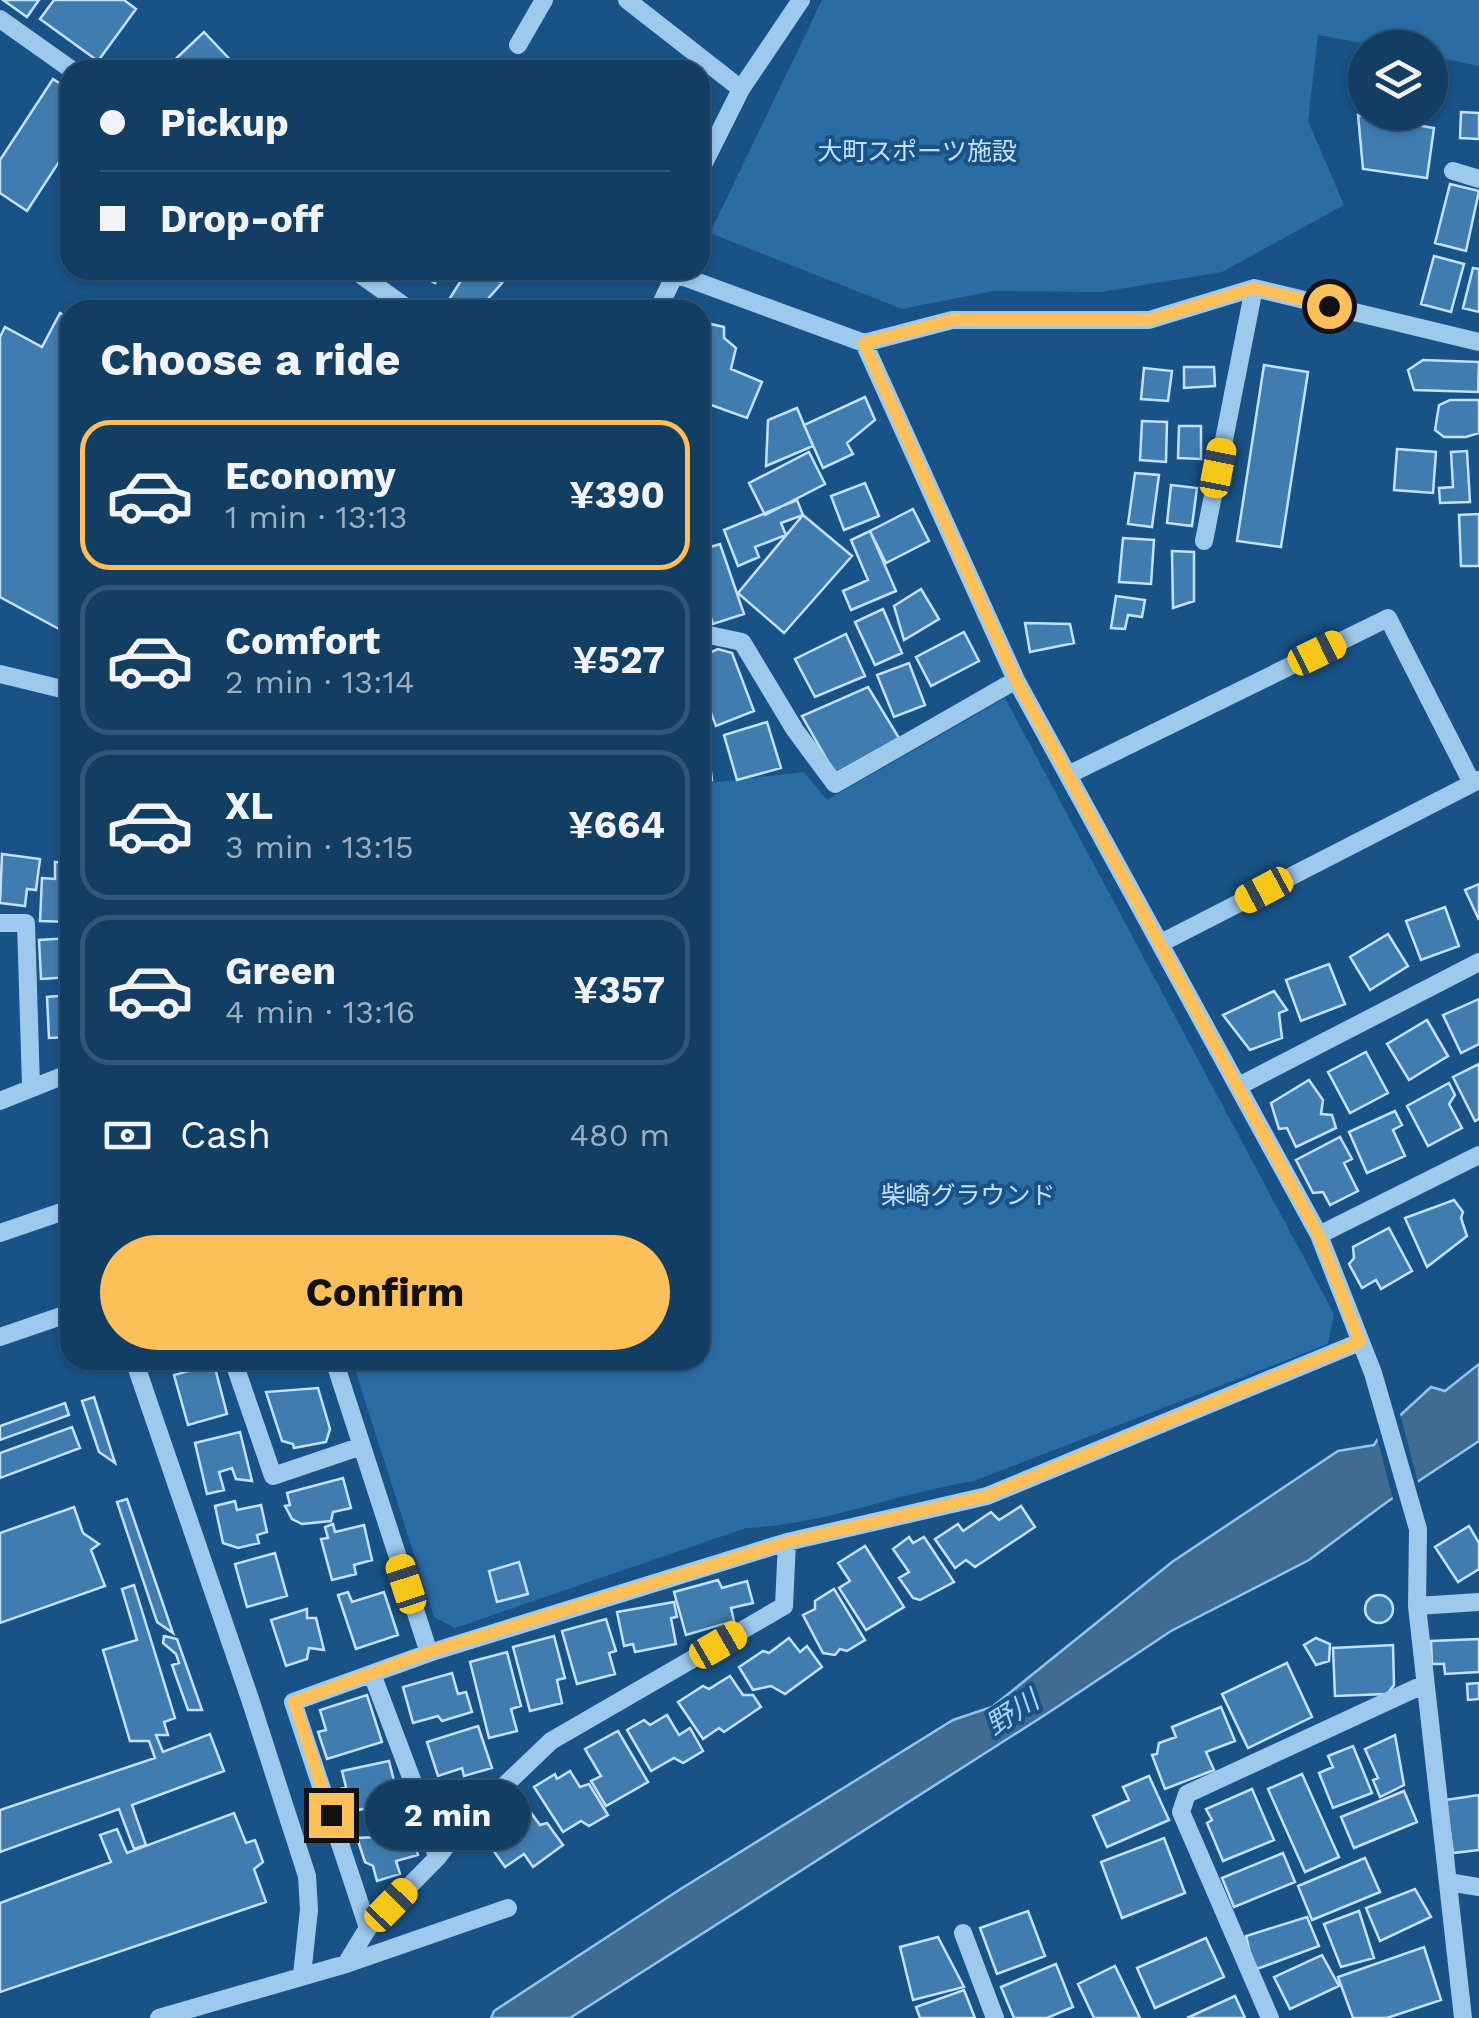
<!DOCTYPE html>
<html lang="en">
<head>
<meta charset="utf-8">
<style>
  :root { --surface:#123e64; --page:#1f496d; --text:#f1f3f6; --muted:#9caebf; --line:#315778; --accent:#ffbf59 }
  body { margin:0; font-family:"Work Sans","Noto Sans JP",sans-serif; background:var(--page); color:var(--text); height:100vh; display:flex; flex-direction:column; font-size:38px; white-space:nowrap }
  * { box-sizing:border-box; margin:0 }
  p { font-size:32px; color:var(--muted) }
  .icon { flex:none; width:55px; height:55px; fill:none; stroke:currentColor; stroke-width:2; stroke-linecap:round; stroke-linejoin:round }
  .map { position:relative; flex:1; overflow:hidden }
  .sheet { position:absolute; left:60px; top:300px; width:650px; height:1070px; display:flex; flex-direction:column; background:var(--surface); border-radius:30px; box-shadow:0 2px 8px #0004,0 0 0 2px var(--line) }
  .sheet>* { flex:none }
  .top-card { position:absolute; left:60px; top:60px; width:650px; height:220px; border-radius:30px; box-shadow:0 2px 8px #0004,0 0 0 2px var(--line); display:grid; align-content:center; height:220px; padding:0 40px; background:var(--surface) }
  .buttons { position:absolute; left:1348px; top:30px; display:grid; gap:20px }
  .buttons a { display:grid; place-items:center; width:100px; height:100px; border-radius:50%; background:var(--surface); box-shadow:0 2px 8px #0004,0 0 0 2px var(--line); font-size:50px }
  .end { position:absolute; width:45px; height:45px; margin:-22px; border:12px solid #ffbf59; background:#111; box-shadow:0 0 0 5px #111 }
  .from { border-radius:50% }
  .bubble { position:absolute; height:70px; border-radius:35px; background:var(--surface); box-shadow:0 2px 8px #0004,0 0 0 2px var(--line); font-size:32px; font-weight:700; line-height:70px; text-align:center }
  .car { position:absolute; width:30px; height:60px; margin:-30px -15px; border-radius:12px; box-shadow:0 0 8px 2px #0007; background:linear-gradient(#f5c518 24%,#345 0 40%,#f5c518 0 76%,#345 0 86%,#f5c518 0) }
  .top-card b { display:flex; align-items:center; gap:35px; height:95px; font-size:38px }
  .top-card b+b { border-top:2px solid var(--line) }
  .top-card i { width:25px; height:25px; background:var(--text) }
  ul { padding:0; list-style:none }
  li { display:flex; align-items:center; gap:30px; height:150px; margin:0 20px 15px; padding:0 20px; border:5px solid var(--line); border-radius:30px }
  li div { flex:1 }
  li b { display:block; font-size:38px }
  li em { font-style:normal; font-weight:700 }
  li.selected { border-color:var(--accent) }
  li>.icon { width:90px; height:90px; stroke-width:1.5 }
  h2 { padding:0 40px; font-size:45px; line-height:120px }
  .pay { display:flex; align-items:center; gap:25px; height:110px; padding:0 40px; font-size:38px }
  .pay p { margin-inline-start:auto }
  .primary-button { display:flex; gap:20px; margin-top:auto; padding:20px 40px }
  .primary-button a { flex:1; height:115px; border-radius:60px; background:var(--accent); color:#111; font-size:40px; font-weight:700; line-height:115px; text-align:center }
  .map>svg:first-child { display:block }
  .green { fill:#2a6ca4 }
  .water { fill:#406c91; stroke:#90c5f0; stroke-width:2.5 }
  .pier { fill:#185286 }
  .building { fill:#407caf; stroke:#c3e1fa; stroke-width:2.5 }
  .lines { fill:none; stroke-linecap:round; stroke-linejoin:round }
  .minor { stroke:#9dc9ed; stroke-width:18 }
  .route { stroke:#ffbf59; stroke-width:12 }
  .labels { text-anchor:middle; stroke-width:8; stroke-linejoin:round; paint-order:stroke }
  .park-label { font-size:25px; fill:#c3e1fa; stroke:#185286 }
  .water-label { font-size:28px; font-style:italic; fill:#a9d3f4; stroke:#185286 }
</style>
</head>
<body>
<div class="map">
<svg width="1479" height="2018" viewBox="0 0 1479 2018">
  <rect width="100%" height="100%" fill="#185286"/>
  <path class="green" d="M822 0H1479V66L1430 56V48L1384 47 1318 35 1308 121 1344 205 1222 272 1101 292 993 291 902 309 710 233Z
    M1005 698 1334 1314 1328 1344 974 1481C897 1493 824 1525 746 1528L455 1628 434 1617 352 1360H700V784L804 772 827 800Z"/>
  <path class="water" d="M1479 1364V1441L1387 1502 1309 1560 1171 1631 1048 1713 570 2018H491L494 2011 679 1890 953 1720 992 1707 1172 1562 1338 1451 1374 1445 1383 1431 1431 1387 1445 1391Z"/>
  <path class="pier" d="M1399 1410 1419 1486 1394 1503 1376 1434Z"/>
  <path class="building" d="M3 0H39L27 17Z
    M54 0H124L136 9 98 61 40 19Z
    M204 32 238 68 164 70Z
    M53 79 70 90V145L27 211 0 193V160Z
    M1461 112 1479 113V139L1460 138Z
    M1358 115 1434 128 1427 178 1363 169Z
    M1450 184 1479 191 1466 251 1435 243Z
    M1434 256 1464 264 1451 312 1421 304Z
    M1473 268 1479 269V312L1463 308Z
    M410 270H443L435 283Z
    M456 270H482L502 283 478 310H469L450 298 462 279Z
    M60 313 70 319V635L0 597V337L5 327 42 347Z
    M711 324 724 327V338L736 348 731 369 762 382 747 418 700 401V352Z
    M1423 360 1479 362 1478 392 1414 390 1408 370Z
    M1264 365 1308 372 1281 547 1237 541Z
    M1184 367H1214L1215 386 1184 388Z
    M1144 368 1172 371 1168 401 1141 399Z
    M865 397 875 420 847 443 853 454 823 468 804 425Z
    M1450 400H1479V433L1466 437H1444L1435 430 1439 405Z
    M797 408 813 446 766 466 768 420Z
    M1142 421 1167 422 1166 462 1140 460Z
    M1179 426H1201V459L1178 458Z
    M1397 449 1436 452 1433 493 1394 490Z
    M1467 451 1470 502 1440 503 1439 488 1453 487 1451 452Z
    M809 452 825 484 765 515 749 483Z
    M1135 473 1159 475 1152 527 1128 524Z
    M865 483 879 516 844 530 831 496Z
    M1171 485 1197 488 1192 526 1167 523Z
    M797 500 803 515 781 523 786 535 755 547 759 557 738 566 724 530Z
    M913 509 929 541 886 563 870 531Z
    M1479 514V566H1461L1459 515Z
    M803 515 852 556 784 633 738 593Z
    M870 531 896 591 851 610 843 591 868 580 851 540Z
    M1123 538 1154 540 1151 584 1119 582Z
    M720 544 744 614 713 624 700 586V550Z
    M1172 551 1194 552V601L1173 608Z
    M921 589 939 619 904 640 894 606Z
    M1116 596 1145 600 1142 617 1128 615 1125 629 1111 628Z
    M883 609 902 653 875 665 855 622Z
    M1025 623 1070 624 1074 643 1030 652Z
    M964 632 979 661 931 686 916 657Z
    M846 634 865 676 815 697 795 659Z
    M705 646 709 653 718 649 732 653 754 711 716 726 700 685V648Z
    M909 663 925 705 894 717 877 675Z
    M868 687 899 738 835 774 802 716Z
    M767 722 781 768 737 780 724 735Z
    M700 724H705L712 780 700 781Z
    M2 854 40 859 36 890 27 889 25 906 0 903Z
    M55 862 70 863V922L40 921 42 878 55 879Z
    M1479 884V920L1465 890Z
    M1445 907 1459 946 1421 960 1406 921Z
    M1388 934 1408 966 1370 990 1350 957Z
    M70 938V977L41 979 39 940Z
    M1329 964 1345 1004 1301 1021 1286 980Z
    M1274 991 1287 1010 1279 1013 1282 1038 1250 1050 1223 1015Z
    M70 995V1037L49 1038 47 997Z
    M1479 999V1044L1461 1053 1443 1015Z
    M1427 1020 1448 1056 1409 1080 1387 1044Z
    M1366 1052 1388 1093 1350 1113 1328 1072Z
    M1479 1064V1119L1475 1121 1453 1077Z
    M1309 1080 1323 1100 1321 1114 1332 1115 1336 1128 1296 1147 1287 1128 1279 1129 1271 1103Z
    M1449 1083 1455 1095 1449 1104 1462 1128 1428 1146 1407 1106Z
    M1395 1111 1402 1125 1393 1130 1405 1156 1367 1173 1349 1132Z
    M1340 1137 1352 1159 1344 1163 1358 1191 1330 1205 1323 1192 1313 1193 1296 1160Z
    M1454 1200 1463 1212 1461 1218 1467 1236 1427 1267 1405 1218Z
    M1389 1228 1412 1271 1381 1289 1376 1280 1362 1288 1349 1264 1354 1258 1353 1247Z
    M214 1364 227 1414 188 1425 174 1375Z
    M318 1388 330 1429 326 1442 294 1448 293 1444 282 1441 266 1392Z
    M94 1397 115 1463 99 1452 82 1401Z
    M65 1403 69 1415 0 1440V1426Z
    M72 1427 80 1448 0 1478V1453Z
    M240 1432 252 1481 236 1479 232 1468 219 1472 224 1490 207 1494 195 1443Z
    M343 1478 351 1508 333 1512 331 1521 302 1524 292 1519 285 1506 290 1505 287 1493Z
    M127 1499 173 1633 157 1622 117 1502Z
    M235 1501 237 1510 261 1505 267 1532 257 1535 259 1543 238 1548 223 1543 215 1506Z
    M1021 1506 1035 1527 975 1567 966 1560 955 1568 935 1539 958 1524 963 1531 991 1512 999 1520Z
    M74 1507 83 1533 99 1544 91 1550 105 1586 0 1623V1533Z
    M333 1524 335 1532 364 1525 372 1560 354 1565 356 1574 332 1580 321 1539 328 1538 325 1527Z
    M1469 1526 1479 1543V1569L1458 1582 1435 1547Z
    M909 1537 913 1543 924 1537 954 1582 920 1600 913 1598 899 1578 909 1572 893 1549Z
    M865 1546 904 1607 866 1630 839 1588 850 1581 838 1563Z
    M275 1553 287 1596 247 1607 235 1564Z
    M519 1562 528 1594 497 1602 489 1571Z
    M718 1580 722 1588 747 1581 753 1603 731 1608 734 1621 686 1635 674 1592Z
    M134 1585 175 1718 164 1722 168 1735H156L163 1752 210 1734 224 1771 132 1805 146 1845 134 1849 119 1809 0 1852V1810L155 1758 149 1741H130L103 1650 137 1640 122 1589Z
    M834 1589 865 1640 847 1651 840 1649 835 1655 823 1653 803 1615 815 1609V1601Z
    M348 1592 352 1602 384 1592 398 1635 356 1649 338 1595Z
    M1365 1609a14 14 0 1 1 28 0a14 14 0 1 1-28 0Z
    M674 1602 677 1617 671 1618 676 1644 635 1652 633 1644 624 1646 617 1612Z
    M307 1609V1618H316L324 1650 309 1648 307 1659 286 1666 271 1620Z
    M606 1619 616 1651 609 1653 615 1674 577 1684 562 1631Z
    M164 1636 177 1639 202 1710H188L172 1665 179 1663 176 1654 163 1643Z
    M554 1636 565 1678 557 1680 562 1703 530 1711 513 1647Z
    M789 1638 800 1652 807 1646 822 1667 785 1694 771 1686 753 1690 739 1667 763 1651 769 1653Z
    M1316 1638 1330 1644 1329 1661 1316 1665 1304 1645Z
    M1479 1639V1672L1445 1674 1444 1664H1432L1431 1641Z
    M1393 1645 1394 1685 1387 1694 1335 1696 1333 1648Z
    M507 1652 521 1706 511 1709 517 1731 489 1738 470 1662Z
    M1287 1663 1312 1717 1248 1748 1222 1694Z
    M452 1673 458 1694 466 1692 472 1712 442 1721 438 1716 413 1723 403 1687Z
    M730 1676 743 1695H753L761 1707 724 1732 719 1728 703 1739 678 1702 703 1686 709 1689Z
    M1479 1683V1699L1468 1700 1467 1684Z
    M367 1695 382 1742 327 1759 318 1732 326 1730 320 1710Z
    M1221 1707 1235 1741 1206 1752 1214 1770 1165 1789 1152 1755 1157 1754 1159 1743 1176 1737 1172 1727Z
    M667 1715 679 1735 690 1728 703 1751 683 1763 674 1758 651 1771 627 1730 644 1720 650 1725Z
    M478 1726 492 1768 464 1776 462 1768 438 1776 427 1742Z
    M618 1731 648 1782 606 1806 591 1781 601 1776 585 1749Z
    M1395 1735 1404 1785 1380 1797 1373 1780 1378 1778 1365 1749Z
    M1353 1746 1372 1793 1333 1808 1319 1773 1333 1767 1328 1756Z
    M389 1761 399 1801 345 1813 340 1789 346 1787 342 1771Z
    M570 1771 580 1787 589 1784 608 1815 589 1826 581 1821 563 1832 534 1787 555 1774 557 1779Z
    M1302 1774 1339 1857 1305 1872 1268 1789Z
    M1149 1776 1169 1820 1107 1847 1093 1816 1129 1800 1123 1787Z
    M1252 1789 1274 1840 1223 1861 1207 1823 1212 1820 1206 1809Z
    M1404 1791 1417 1822 1354 1848 1341 1817Z
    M1479 1795V1850L1453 1853 1445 1800Z
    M526 1806 540 1825 547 1823 563 1845 533 1867 524 1854 505 1867 486 1840Z
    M234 1813 246 1843 255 1840 263 1862 254 1869 266 1902 0 1992V1903L111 1862 100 1835 117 1829 127 1853Z
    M405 1814 418 1855 396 1861 400 1874 377 1881 373 1866 365 1862 357 1838 377 1837 376 1823Z
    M1164 1838 1185 1893 1122 1918 1101 1862Z
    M1283 1853 1295 1882 1234 1907 1222 1878Z
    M1365 1858 1380 1892 1312 1920 1298 1886Z
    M1415 1889 1431 1917 1380 1941 1366 1908Z
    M1028 1911 1045 1956 997 1974 980 1928Z
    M1359 1911 1374 1958 1341 1967 1324 1924Z
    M1307 1917 1319 1946 1254 1970 1246 1936Z
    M938 1937 964 1987 913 2000 900 1947Z
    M1206 1938 1224 1977 1155 2008 1137 1968Z
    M1424 1947 1441 2000 1387 2018H1353L1338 1977Z
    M1322 1955 1339 1986 1290 2009 1274 1977Z
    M1056 1964 1073 2007 1047 2018H1014L1001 1987Z
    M1115 1966 1140 2018H1094L1078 1984Z
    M964 1990 975 2018H920L916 2007Z
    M1235 1996 1245 2018H1187Z"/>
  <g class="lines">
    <path class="minor" d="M627 0 741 89
      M0 19 72 70
      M518 45 544 0
      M700 171 741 89 801 0
      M1453 171 1479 179
      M354 270 410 310
      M676 274 864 343 952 320H1149L1254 288 1479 342
      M658 310 677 270
      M864 343 1016 680 1319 1235 1373 1373 1418 1529 1417 1606 1463 2018
      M1204 541 1254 288
      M700 633 742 642 795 730 835 784 1016 680
      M0 674 70 691
      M1068 775 1388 618 1472 783
      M0 923H26L31 1086
      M1161 943 1479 780
      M1239 1086 1479 962
      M0 1101 70 1073
      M0 1233 70 1209
      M1319 1235 1479 1155
      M0 1337 70 1313
      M134 1360 250 1699 307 1876 309 1910 302 1975
      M233 1360 273 1476 362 1446
      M334 1360 429 1653
      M1417 1606 1479 1602
      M372 1674 426 1817 437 1858
      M1448 1882 1479 1887
      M368 1928 293 1702 429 1653 787 1542 987 1496 1360 1342
      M963 1933 995 2018
      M346 1964 508 1908
      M159 2018 346 1964 368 1928 437 1858 460 1828 551 1741 784 1606 787 1542
      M1270 2018 1181 1812 1187 1794 1425 1684"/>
  </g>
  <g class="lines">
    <path class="route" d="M331 1815 294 1702 429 1652 788 1542 986 1496 1360 1342 1319 1236 1016 680 864 343 952 320H1149L1254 288 1329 306"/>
  </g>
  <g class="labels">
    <g class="park-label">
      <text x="917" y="160">大町スポーツ施設</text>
      <text x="968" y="1204">柴崎グラウンド</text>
    </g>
    <g class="water-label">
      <text transform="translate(1012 1712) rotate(-33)" y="10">野川</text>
    </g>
  </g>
</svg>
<div class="buttons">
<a><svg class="icon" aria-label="layers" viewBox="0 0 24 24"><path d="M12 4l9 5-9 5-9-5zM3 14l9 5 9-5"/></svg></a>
</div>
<i class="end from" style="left:1329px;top:306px"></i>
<i class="end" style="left:331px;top:1815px"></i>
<div class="bubble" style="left:365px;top:1780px;width:165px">2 min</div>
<i class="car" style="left:1218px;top:468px;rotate:11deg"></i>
<i class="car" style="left:1317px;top:653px;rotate:64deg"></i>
<i class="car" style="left:1264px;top:890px;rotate:242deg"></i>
<i class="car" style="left:406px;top:1584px;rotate:342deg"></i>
<i class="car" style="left:718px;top:1645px;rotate:60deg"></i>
<i class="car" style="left:391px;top:1905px;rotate:44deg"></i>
<div class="top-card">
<b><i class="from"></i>Pickup</b>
<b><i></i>Drop-off</b>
</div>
<section class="sheet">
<h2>Choose a ride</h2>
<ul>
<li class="selected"><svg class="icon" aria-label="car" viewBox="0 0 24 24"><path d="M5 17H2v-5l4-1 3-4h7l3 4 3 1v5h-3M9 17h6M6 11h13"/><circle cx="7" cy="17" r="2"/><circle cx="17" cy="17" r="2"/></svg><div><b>Economy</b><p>1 min · 13:13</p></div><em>¥390</em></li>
<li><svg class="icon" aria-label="car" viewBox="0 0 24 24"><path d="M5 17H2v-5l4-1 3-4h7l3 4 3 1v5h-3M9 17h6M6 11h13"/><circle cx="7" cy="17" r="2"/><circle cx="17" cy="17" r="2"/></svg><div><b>Comfort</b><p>2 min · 13:14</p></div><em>¥527</em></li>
<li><svg class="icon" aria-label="car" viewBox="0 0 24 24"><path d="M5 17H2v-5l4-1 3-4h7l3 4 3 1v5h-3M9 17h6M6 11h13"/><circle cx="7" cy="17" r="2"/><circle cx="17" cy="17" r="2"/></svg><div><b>XL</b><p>3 min · 13:15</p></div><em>¥664</em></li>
<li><svg class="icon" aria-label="car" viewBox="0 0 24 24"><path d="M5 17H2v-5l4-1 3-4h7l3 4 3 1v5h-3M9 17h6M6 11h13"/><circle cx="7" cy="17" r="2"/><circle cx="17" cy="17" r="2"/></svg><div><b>Green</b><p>4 min · 13:16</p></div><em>¥357</em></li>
</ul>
<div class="pay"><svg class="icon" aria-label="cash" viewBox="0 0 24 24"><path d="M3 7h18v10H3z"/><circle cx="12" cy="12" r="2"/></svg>Cash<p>480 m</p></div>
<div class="primary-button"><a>Confirm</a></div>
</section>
</div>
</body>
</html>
